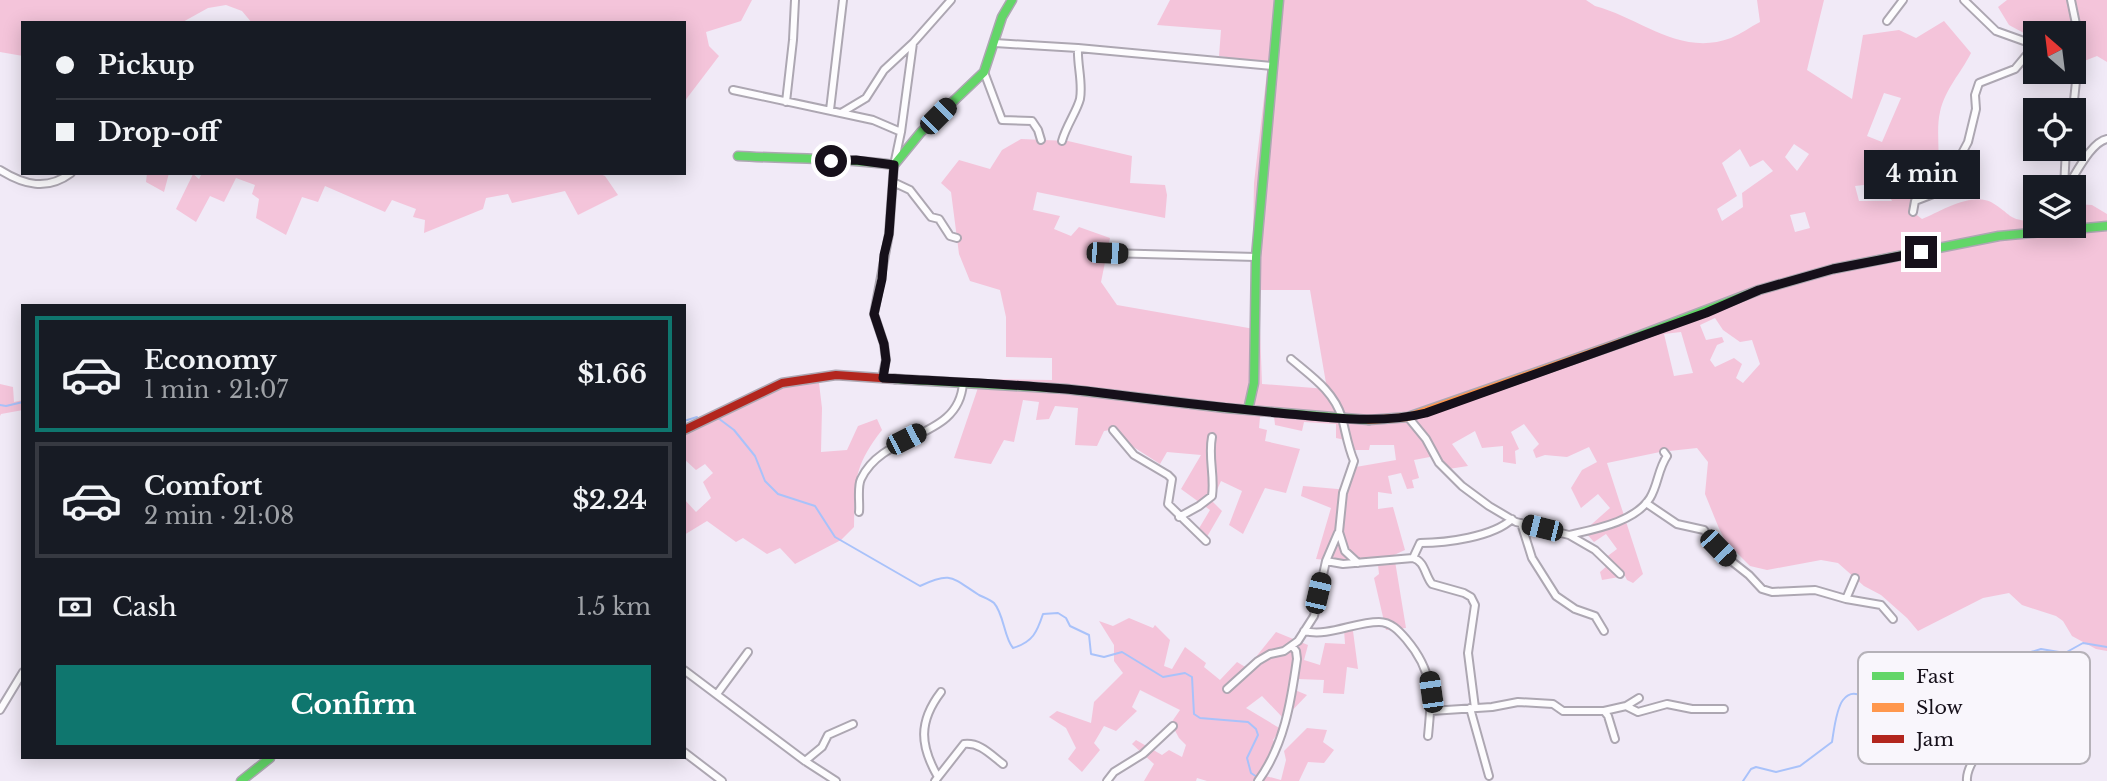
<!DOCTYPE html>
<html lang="en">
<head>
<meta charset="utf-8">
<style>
  :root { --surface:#171b24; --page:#242831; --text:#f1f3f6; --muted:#9ea1a6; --line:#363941; --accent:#0f766e }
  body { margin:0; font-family:"Libre Baskerville",serif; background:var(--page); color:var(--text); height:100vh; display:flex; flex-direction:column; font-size:26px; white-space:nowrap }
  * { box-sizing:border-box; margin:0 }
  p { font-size:23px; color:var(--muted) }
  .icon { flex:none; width:38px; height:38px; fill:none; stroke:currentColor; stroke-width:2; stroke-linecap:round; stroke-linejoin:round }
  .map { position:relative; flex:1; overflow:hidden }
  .side { position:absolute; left:21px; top:304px; width:665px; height:455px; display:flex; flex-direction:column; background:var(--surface); border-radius:0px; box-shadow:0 4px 18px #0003 }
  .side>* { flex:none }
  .guide { position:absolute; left:21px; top:21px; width:665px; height:154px; border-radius:0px; box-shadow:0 4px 18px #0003; display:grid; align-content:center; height:154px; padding:0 35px; background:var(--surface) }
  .needle { width:46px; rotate:332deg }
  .buttons { position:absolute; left:2023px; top:21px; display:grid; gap:14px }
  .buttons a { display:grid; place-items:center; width:63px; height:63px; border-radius:0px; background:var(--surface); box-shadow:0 4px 18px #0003; font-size:35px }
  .end { position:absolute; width:32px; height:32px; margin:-16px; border:9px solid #16101a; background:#fff; box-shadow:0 0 0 4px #fff }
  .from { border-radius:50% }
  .bubble { position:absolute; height:49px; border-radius:0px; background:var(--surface); box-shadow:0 4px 18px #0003; font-size:23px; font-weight:700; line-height:49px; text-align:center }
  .car { position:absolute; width:21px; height:42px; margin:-21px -10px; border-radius:9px; box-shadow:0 0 5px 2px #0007; background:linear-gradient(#222 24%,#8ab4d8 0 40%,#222 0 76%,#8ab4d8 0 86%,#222 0) }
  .guide b { display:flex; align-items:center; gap:24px; height:66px; font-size:26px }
  .guide b+b { border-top:2px solid var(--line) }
  .guide i { width:18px; height:18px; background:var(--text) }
  ul { padding:12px 0 0; list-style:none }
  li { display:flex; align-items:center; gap:21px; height:116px; margin:0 14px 10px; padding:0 21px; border:4px solid var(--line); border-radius:0px }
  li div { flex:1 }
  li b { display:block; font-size:26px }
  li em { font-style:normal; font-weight:700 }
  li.on { border-color:var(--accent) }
  li>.icon { width:63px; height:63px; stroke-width:1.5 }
  .pay { display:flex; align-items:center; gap:18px; height:77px; padding:0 35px; font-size:26px }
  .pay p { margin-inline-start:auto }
  .button { display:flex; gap:14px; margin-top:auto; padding:14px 35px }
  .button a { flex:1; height:80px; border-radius:0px; background:var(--accent); color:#fff; font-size:28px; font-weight:700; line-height:80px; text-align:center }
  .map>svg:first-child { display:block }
  .green { fill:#f4c4da; fill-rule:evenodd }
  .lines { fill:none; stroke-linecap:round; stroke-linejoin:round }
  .stream { stroke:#a9c2fa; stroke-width:2 }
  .street-casing { stroke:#ada7b2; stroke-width:10 }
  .fast-casing { stroke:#ada7b2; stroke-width:11 }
  .slow-casing { stroke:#ada7b2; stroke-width:11 }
  .jam-casing { stroke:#ada7b2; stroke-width:11 }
  .street { stroke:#fdfcfe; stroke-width:6 }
  .fast { stroke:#63d668; stroke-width:8 }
  .slow { stroke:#ff974d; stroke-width:8 }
  .jam { stroke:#b3261e; stroke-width:8 }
  .route { stroke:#16101a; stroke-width:9 }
  .key { fill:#f9f6fc; stroke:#b5b1b8; stroke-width:2 }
  .key-label { font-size:19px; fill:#16101a }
</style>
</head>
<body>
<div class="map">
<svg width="2107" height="781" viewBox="0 0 2107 781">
  <rect width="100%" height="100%" fill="#f1eaf7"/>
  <path class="green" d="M0 0H752L741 21 706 32 709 46 719 56 684 102V23H252L242 11 226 5 208 8 181 23H23V56L0 52Z
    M1170 0H1586L1595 6C1641 18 1680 57 1731 38 1741 34 1750 27 1760 22L1757 0H1824L1807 70 1852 99 1863 35 1899 30 1916 38 1944 21 1971 53C1961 73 1945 89 1940 112 1936 129 1940 150 1938 168L1915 194 1913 212 1922 219C1941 211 1971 192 1991 202 2012 214 2007 221 2035 221V226H2074V204L2092 205 2107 214V651L2096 649 2072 636 2063 621 2056 616 2022 605 2009 593 1983 598 1918 631 1907 618 1881 595 1864 586 1838 563 1821 560 1767 570 1750 566 1725 541 1718 526 1705 494 1708 462 1697 448 1660 452 1607 463 1643 574 1633 583 1627 580 1625 576 1602 580 1600 572 1608 565 1605 558 1617 549 1606 534 1594 542 1584 531 1610 508 1598 494 1581 508 1571 488 1582 470 1597 462 1589 447 1567 457 1545 455 1536 458 1533 450 1539 444 1524 424 1511 432 1519 449 1515 451 1516 464 1503 462V446L1482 448 1475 431 1452 444 1468 466 1442 470 1435 456 1414 460 1419 478 1412 480 1414 488 1407 489 1401 473 1388 476 1392 494 1378 492V509L1393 507 1405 550 1394 555 1406 628 1386 630 1374 578 1379 574 1378 565 1316 559 1331 508 1301 496 1303 486 1349 490 1350 468 1396 460 1394 445H1370L1369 450H1349V441L1336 438V424L1304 422 1302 431 1275 425 1274 416 1260 417 1259 428 1267 430 1265 441 1300 449 1286 493 1265 488 1243 534 1229 525 1242 491 1221 481 1212 501 1222 511 1204 542 1195 535 1210 510 1181 489 1201 455 1167 452 1160 464 1132 446 1115 429 1104 431 1097 446 1075 445 1078 408 1055 406 1049 419 1036 420 1039 402 1023 400 1014 442 1004 440 991 464 954 458 981 379 1052 380V358L1006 357V317L1000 290 970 281 959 254 951 192 941 183 959 160 990 169 1002 150 1021 139 1068 141 1132 156 1130 183 1165 185 1167 195 1165 218 1037 192 1033 210 1060 216 1054 229 1071 236 1079 227 1110 238 1101 282 1117 305 1260 330 1262 384 1327 389 1310 290H1252L1254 183 1268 63 1219 56 1221 30 1157 25ZM1884 93 1901 98 1882 142 1867 136ZM1794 144 1809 154 1797 171 1785 157ZM1740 149 1750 167 1763 160 1773 171 1742 193 1743 207 1722 221 1717 209 1737 196 1722 163ZM1882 183 1892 201H1859L1855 186ZM1805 212 1810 228 1795 232 1790 215ZM1715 318 1723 330 1740 342 1752 340 1760 364 1743 383 1736 378 1742 364 1734 358 1715 367 1710 360 1717 345 1724 342 1722 337 1706 340 1700 325ZM1681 332 1693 373 1674 376 1664 334Z
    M2007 0H2107V62L2097 56 2074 65V33H2035V39L2009 25 1998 7Z
    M147 173H169L164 192 146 182Z
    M202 173H598L605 176 618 195 578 215 565 191 512 203 508 194 486 198 483 209 424 233 425 220 413 217 416 209 392 200 385 212 325 186 318 202 302 197 286 235 256 218 259 199 252 194 255 185 236 178 224 202 210 196 196 222 176 209 193 174 199 179Z
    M780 379 819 383 822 408 821 452 847 450 858 426 877 419 882 430C853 467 855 482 854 527L841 540 795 564 780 548 767 554 743 538 736 542 707 521 684 535V499L696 512 711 498 703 482 713 473 705 464 696 470 684 459V425Z
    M0 384 13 387 14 402 23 400V410L1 414 0 416Z
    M1129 618 1153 628 1155 625 1170 640 1164 666 1172 669 1185 647 1206 663 1204 667 1220 680 1237 662 1247 668 1276 632 1308 645 1304 660 1320 665 1325 643 1345 644 1344 629 1353 631 1358 669 1347 667 1344 694 1323 693 1324 680 1298 679 1295 690 1307 695 1284 719 1262 696 1246 708 1281 729 1273 740 1276 743 1262 775 1281 780 1286 760 1284 751 1307 728 1327 730 1323 742 1334 750 1324 763 1308 762 1299 781H1207L1197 778 1196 781H1144L1154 764 1132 744 1136 740 1162 755 1169 750 1182 757 1186 745 1179 738 1171 723 1180 710 1140 690 1132 707 1137 711 1116 731 1104 726 1094 743 1100 750 1082 772 1068 759 1076 748 1066 728 1049 717 1057 711 1091 723 1094 702 1123 673 1114 661V645L1099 621 1113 626Z"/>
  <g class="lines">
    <path class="stream" d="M0 405 6 406 23 402
      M718 418 734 430 755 456 765 481 778 494 815 506 835 537 920 586C952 571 952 578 979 595 983 597 991 600 994 603 1004 614 1004 638 1013 648 1033 642 1037 632 1043 614L1058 613 1066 618 1070 626 1089 635 1091 654 1104 657 1122 652 1163 677 1185 673 1192 677 1194 714 1200 718 1248 722 1256 729 1258 735 1247 758 1251 773 1257 777
      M684 421 697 417
      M1743 781 1751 769 1756 767 1776 772 1800 766 1832 742C1834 730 1836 709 1843 700 1855 684 1870 703 1882 709 1894 714 1907 710 1919 705L1925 686 1934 678 1974 682 1994 673 2013 669 2025 662 2031 652 2041 649 2065 653 2083 643 2107 647"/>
    <defs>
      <path id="street" d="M1964 0 1996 31 2035 45
        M2071 0 2080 43 2073 110
        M1887 21 1903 0
        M995 43 1078 48 1273 66
        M984 72 1002 120 1032 121 1038 130 1041 140
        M733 90 873 120 901 132
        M786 102 793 40 795 0
        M830 110 843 0
        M841 113 866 98 884 70 913 43 951 0
        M1062 141C1066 126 1077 111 1080 99 1083 82 1077 65 1078 48
        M0 170C24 185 47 191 71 173
        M893 182 910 190 931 217 939 219 950 236 957 238
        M2064 187 2066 149
        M2067 187C2076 174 2091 142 2107 139
        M1913 212 1915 201 1941 191 1945 185 1968 142 1976 109 1975 95 1979 83 2015 69 2035 45
        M1107 253 1256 257
        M1291 359C1311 376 1334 391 1342 418 1346 433 1348 447 1354 461L1343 493 1339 532 1345 551 1358 563
        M882 378 886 360 884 344 874 314 889 234 894 165 901 132 913 43
        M1408 417 1426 439 1439 463 1462 486 1489 506 1516 522 1569 535 1595 550 1620 574
        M1113 430 1134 455 1168 475 1172 479 1168 504 1206 541
        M1646 503 1677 524 1704 530 1712 542 1730 560 1749 575 1762 589 1772 592 1815 590 1846 599 1855 578
        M859 512C860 503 857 487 861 479 884 430 959 441 963 383
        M1179 517 1199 506 1212 496C1215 476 1208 457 1212 437
        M1521 523 1532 558 1556 596 1575 609 1595 616 1604 631
        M1569 535C1595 529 1635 522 1650 498 1658 485 1658 469 1667 456L1664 452
        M1413 558C1425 561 1425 576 1432 584L1464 593 1471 597 1475 605 1468 653 1475 708
        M1326 561 1343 564 1413 558 1420 543C1446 543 1493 537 1512 519
        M1846 599 1881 605 1893 619
        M1304 631C1329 637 1354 622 1379 622 1391 622 1399 631 1406 639 1434 672 1432 695 1428 736
        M684 670 805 761 836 781
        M1227 689 1258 661 1270 654 1284 651 1298 641 1314 616 1326 561 1338 533
        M717 694 748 652
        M1626 706 1639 698
        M1470 708 1489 776
        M0 710 23 672
        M1431 711 1492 707 1518 702 1553 704 1563 711H1604L1608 716 1615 739
        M1604 711 1626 706 1638 712 1667 704 1692 709H1724
        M684 752 722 781
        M805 761 822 747 828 735 853 724
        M938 777C920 746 918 722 941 692
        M935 781 964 744C980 742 991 755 1003 764
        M1107 781 1114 772 1143 754 1173 726
        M1258 781C1284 746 1291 702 1297 659L1296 651 1292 646
        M1967 781C1965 765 1994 728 2008 723 2013 721 2020 721 2025 721"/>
      <path id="fast" d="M738 156C790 159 843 158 894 165L921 132 984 72 1002 17 1012 0
        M1620 343 1759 290 1833 269 1999 236 2107 226
        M895 379 1066 389 1225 408 1369 420
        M1248 410 1254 383 1256 257 1279 0
        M241 781 270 758"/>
      <path id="slow" d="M1369 420 1408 417 1620 343"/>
      <path id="jam" d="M684 430 782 383 836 375 895 379"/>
    </defs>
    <use href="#street" class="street-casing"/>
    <use href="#fast" class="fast-casing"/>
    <use href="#slow" class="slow-casing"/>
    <use href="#jam" class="jam-casing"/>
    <use href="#street" class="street"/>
    <use href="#fast" class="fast"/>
    <use href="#slow" class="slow"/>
    <use href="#jam" class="jam"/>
  </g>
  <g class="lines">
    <path class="route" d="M831 161 856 160 894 165 889 234 884 255 882 279 874 314 884 344 886 360 883 378C953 382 1024 384 1094 392 1156 400 1217 407 1279 413 1328 417 1378 425 1426 413L1706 313 1759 290 1833 269 1921 252"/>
  </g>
  <rect x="1858" y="652" width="232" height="112" rx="10" class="key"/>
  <rect x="1872" y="672" width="32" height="8" fill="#63d668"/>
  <rect x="1872" y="703" width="32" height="9" fill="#ff974d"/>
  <rect x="1872" y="735" width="32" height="8" fill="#b3261e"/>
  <g class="key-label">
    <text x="1916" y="683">Fast</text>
    <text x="1916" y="714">Slow</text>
    <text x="1916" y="746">Jam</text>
  </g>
</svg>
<div class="buttons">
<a><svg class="needle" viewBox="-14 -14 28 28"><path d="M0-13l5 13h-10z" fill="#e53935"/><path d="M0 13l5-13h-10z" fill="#9ea1a6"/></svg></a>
<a><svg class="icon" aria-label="locate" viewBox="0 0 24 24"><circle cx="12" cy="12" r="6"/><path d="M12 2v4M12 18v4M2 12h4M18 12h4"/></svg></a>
<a><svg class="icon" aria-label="layers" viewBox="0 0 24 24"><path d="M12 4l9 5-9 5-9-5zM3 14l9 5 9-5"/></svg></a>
</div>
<i class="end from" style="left:831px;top:161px"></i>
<i class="end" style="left:1921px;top:252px"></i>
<div class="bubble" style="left:1864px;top:150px;width:116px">4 min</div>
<i class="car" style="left:938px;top:116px;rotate:45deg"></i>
<i class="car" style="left:1107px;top:253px;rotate:92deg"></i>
<i class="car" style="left:906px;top:439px;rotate:63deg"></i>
<i class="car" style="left:1542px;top:528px;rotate:284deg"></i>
<i class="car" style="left:1718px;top:548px;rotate:136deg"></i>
<i class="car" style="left:1318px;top:593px;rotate:13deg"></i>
<i class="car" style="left:1431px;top:692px;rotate:352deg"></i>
<div class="guide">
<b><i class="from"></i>Pickup</b>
<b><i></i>Drop-off</b>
</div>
<section class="side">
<ul>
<li class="on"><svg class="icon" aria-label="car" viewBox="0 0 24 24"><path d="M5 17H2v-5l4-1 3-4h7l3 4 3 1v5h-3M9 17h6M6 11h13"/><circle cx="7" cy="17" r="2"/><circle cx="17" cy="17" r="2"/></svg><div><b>Economy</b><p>1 min · 21:07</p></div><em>$1.66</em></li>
<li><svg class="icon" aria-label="car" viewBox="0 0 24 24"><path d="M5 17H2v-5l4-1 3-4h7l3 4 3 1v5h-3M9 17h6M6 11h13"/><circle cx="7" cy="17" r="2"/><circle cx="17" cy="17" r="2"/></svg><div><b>Comfort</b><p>2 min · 21:08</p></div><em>$2.24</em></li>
</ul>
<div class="pay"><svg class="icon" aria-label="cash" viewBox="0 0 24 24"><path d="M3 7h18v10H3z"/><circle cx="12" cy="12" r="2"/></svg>Cash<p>1.5 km</p></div>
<div class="button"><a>Confirm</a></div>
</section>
</div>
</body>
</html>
